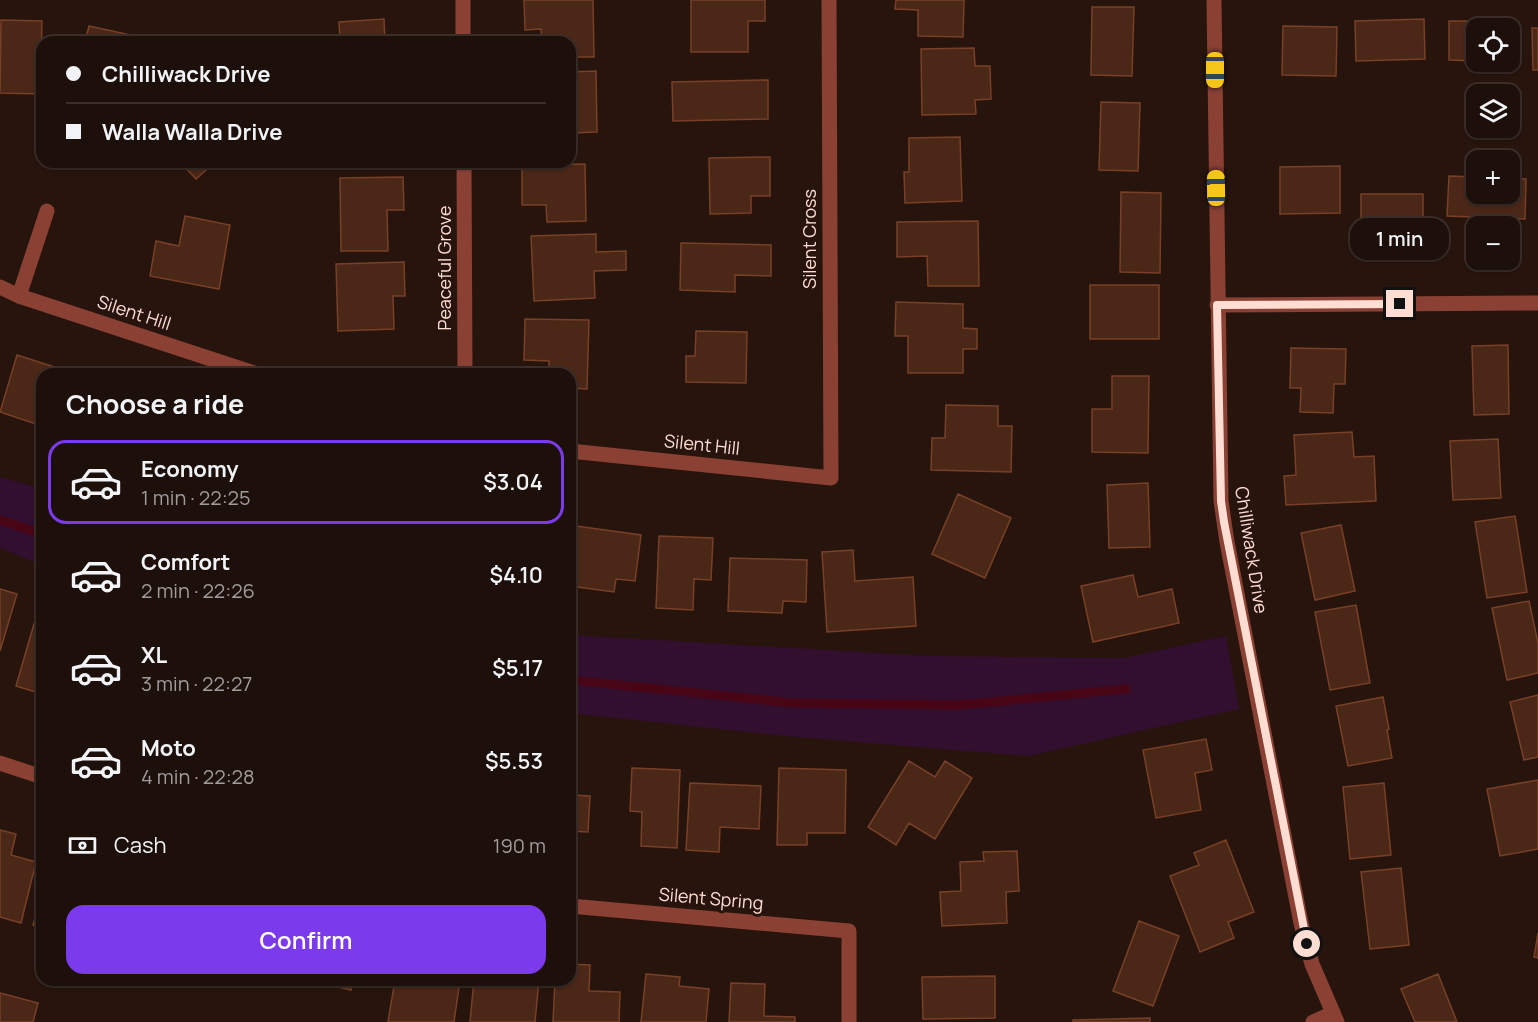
<!DOCTYPE html>
<html lang="en">
<head>
<meta charset="utf-8">
<style>
  :root { --surface:#1d0f0a; --page:#251813; --text:#f1f3f6; --muted:#a09c9c; --line:#3b2f2b; --accent:#7c3aed }
  body { margin:0; font-family:Manrope,sans-serif; background:var(--page); color:var(--text); height:100vh; display:flex; flex-direction:column; font-size:22px; white-space:nowrap }
  * { box-sizing:border-box; margin:0 }
  p { font-size:20px; color:var(--muted) }
  .icon { flex:none; width:33px; height:33px; fill:none; stroke:currentColor; stroke-width:2; stroke-linecap:round; stroke-linejoin:round }
  .map { position:relative; flex:1; overflow:hidden }
  .panel { position:absolute; left:36px; top:368px; width:540px; height:618px; display:flex; flex-direction:column; background:var(--surface); border-radius:18px; box-shadow:0 2px 4px #0004,0 0 0 2px var(--line) }
  .panel>* { flex:none }
  .guide { position:absolute; left:36px; top:36px; width:540px; height:132px; border-radius:18px; box-shadow:0 2px 4px #0004,0 0 0 2px var(--line); display:grid; align-content:center; height:132px; padding:0 30px; background:var(--surface) }
  .tools { position:absolute; left:1466px; top:18px; display:grid; gap:12px }
  .tools a { display:grid; place-items:center; width:54px; height:54px; border-radius:12px; background:var(--surface); box-shadow:0 2px 4px #0004,0 0 0 2px var(--line); font-size:30px }
  .end { position:absolute; width:27px; height:27px; margin:-14px; border:8px solid #ffddd3; background:#111; box-shadow:0 0 0 3px #111 }
  .from { border-radius:50% }
  .bubble { position:absolute; height:42px; border-radius:18px; background:var(--surface); box-shadow:0 2px 4px #0004,0 0 0 2px var(--line); font-size:20px; font-weight:600; line-height:42px; text-align:center }
  .car { position:absolute; width:18px; height:36px; margin:-18px -9px; border-radius:8px; box-shadow:0 0 4px 2px #0007; background:linear-gradient(#f5c518 24%,#345 0 40%,#f5c518 0 76%,#345 0 86%,#f5c518 0) }
  .guide b { display:flex; align-items:center; gap:21px; height:57px; font-size:22px }
  .guide b+b { border-top:2px solid var(--line) }
  .guide i { width:15px; height:15px; background:var(--text) }
  ul { padding:0; list-style:none }
  li { display:flex; align-items:center; gap:18px; height:84px; margin:0 12px 9px; padding:0 18px; border:3px solid transparent; border-radius:18px }
  li div { flex:1 }
  li b { display:block; font-size:22px }
  li em { font-style:normal; font-weight:600 }
  li.on { border-color:var(--accent) }
  li>.icon { width:54px; height:54px; stroke-width:1.5 }
  h2 { padding:0 30px; font-size:27px; line-height:72px }
  .pay { display:flex; align-items:center; gap:15px; height:66px; padding:0 30px; font-size:22px }
  .pay p { margin-inline-start:auto }
  .cta { display:flex; gap:12px; margin-top:auto; padding:12px 30px }
  .cta a { flex:1; height:69px; border-radius:18px; background:var(--accent); color:#fff; font-size:24px; font-weight:600; line-height:69px; text-align:center }
  .map>svg:first-child { display:block }
  .green { fill:#320f2f }
  .lines { fill:none; stroke-linecap:round; stroke-linejoin:round }
  .stream { stroke:#480516; stroke-width:9 }
  .building { fill:#4a2717; stroke:#784027; stroke-width:1.5 }
  .minor { stroke:#8a4134; stroke-width:15 }
  .route { stroke:#ffddd3; stroke-width:8 }
  .labels { text-anchor:middle; stroke-width:6; stroke-linejoin:round; paint-order:stroke }
  .street-label { font-size:18px; fill:#ffddd3; stroke:#27140d }
</style>
</head>
<body>
<div class="map">
<svg width="1538" height="1022" viewBox="0 0 1538 1022">
  <rect width="100%" height="100%" fill="#27140d"/>
  <path class="green" d="M0 477 42 489V565L0 548Z
    M570 635 929 656 1124 658 1226 636 1239 709 1028 756 786 736 570 713Z"/>
  <g class="lines">
    <path class="stream" d="M0 520 42 534
      M570 680 792 703 960 705 1126 689"/>
  </g>
  <path class="building" d="M524 0H593L594 57H570V42H542L541 29 525 30Z
    M691 0H765V21H748V52H691Z
    M896 0H964L963 37 918 36V10L895 9Z
    M1092 7H1134L1132 76 1091 75Z
    M384 19 385 42H340L339 22Z
    M1424 19 1425 59 1356 61 1355 21Z
    M1 20 42 21 40 94 0 93Z
    M1449 21H1512V61H1509V28H1476V61L1449 60Z
    M89 26 154 40V42H85Z
    M1283 26 1337 27 1336 76 1282 75Z
    M1532 28H1538V70H1533Z
    M974 48 975 66H990L991 99 975 100 976 114 922 115 921 49Z
    M596 71 597 132 570 133V72Z
    M768 80V119L673 121 672 82Z
    M1101 102 1140 103 1138 171 1099 170Z
    M960 137 962 201 905 203 904 172H909V138Z
    M770 157V196H751V213L710 214 709 158Z
    M180 162H215L196 179Z
    M585 164 586 221 547 222 546 205H522V165Z
    M1340 166V213L1280 214V167Z
    M1449 176 1476 177V194H1509V178L1526 179 1525 219 1447 216Z
    M403 177 404 210H387L388 251H341L340 178Z
    M1121 192 1161 193 1160 273 1120 272Z
    M1361 194H1423V236L1361 235Z
    M185 216 230 225 219 289 150 276 156 241 179 246Z
    M978 221 979 286H928L927 256 897 257V222Z
    M596 234V252L626 251V270L594 271 595 298 534 301 531 236Z
    M681 243 771 245V276L735 275V292L680 290Z
    M404 262 405 296H393L394 329 338 331 336 264Z
    M1090 285H1159V339H1090Z
    M896 302 963 304V328L977 329V349H963V373H908V336H895Z
    M525 319 589 320 587 389 570 388V374H549V361L524 360Z
    M696 331 747 332 746 383 686 382V356H695Z
    M1508 345 1509 414 1474 415 1472 346Z
    M1291 348 1346 349 1345 384H1334L1333 413 1300 412 1301 388H1290Z
    M17 355 76 374H42V426L0 412Z
    M1112 376H1149L1148 453 1092 452V409H1112Z
    M946 405 998 406V426H1012L1011 472 931 470 932 438H945Z
    M1352 432 1354 457 1374 456 1376 501 1286 505 1284 476 1296 475 1294 435Z
    M1498 439 1501 498 1453 500 1450 441Z
    M1148 483 1150 547 1109 548 1107 485Z
    M958 494 1011 518 985 578 932 554Z
    M1515 516 1527 592 1487 598 1475 522Z
    M1341 525 1355 591 1315 600 1301 533Z
    M576 526 641 535 635 581 616 579 614 592 570 586Z
    M659 536 713 538 711 580 694 579 693 610 656 608Z
    M853 550 855 581 913 577 916 626 827 632 822 552Z
    M730 558 807 560 806 602 783 601 782 613 728 611Z
    M1133 575 1138 597 1172 589 1179 623 1093 642 1081 586Z
    M0 589 17 594 0 651Z
    M1529 601 1538 643V673L1507 680 1492 608Z
    M1356 605 1370 683 1330 690 1315 612Z
    M34 624 42 626V694L16 686Z
    M1538 695V757L1524 760 1510 702Z
    M1383 697 1389 729 1387 730 1392 758 1348 766 1336 706Z
    M1206 739 1212 770 1195 773 1201 810 1156 818 1143 750Z
    M909 761 935 777 945 761 972 778 935 839 909 823 896 845 868 827Z
    M632 768 680 770 677 848 641 846 642 812 630 811Z
    M779 768 846 770 845 833H807V845H777Z
    M1538 780V849L1500 856 1487 789Z
    M690 783 761 786 759 829 720 827 719 852 686 850Z
    M1384 783 1391 855 1350 859 1343 787Z
    M570 795 590 796 588 832 570 831Z
    M0 830 16 834 11 855 36 862 21 923 0 917Z
    M1226 840 1254 912 1228 922 1234 938 1200 952 1170 876 1199 865 1194 853Z
    M1017 851 1019 891 1006 892 1007 923 942 926 940 892 961 891 960 862 984 861 983 852Z
    M1401 868 1409 945 1370 949 1361 872Z
    M42 895V928L33 925Z
    M1139 921 1179 936 1153 1006 1113 991Z
    M1538 933V958L1534 957Z
    M570 964 590 965 589 991 620 992 619 1022H553L555 980H570Z
    M646 974 680 977 679 986 709 989 706 1022H641Z
    M1438 974 1457 1022H1415L1401 989Z
    M995 976V1018L923 1019 922 977Z
    M247 980H267L265 985Z
    M310 980H354L351 990Z
    M395 980H460L454 1022H388Z
    M474 980H539L535 1022H470Z
    M731 983 765 984 764 1016 795 1017V1022H729Z
    M0 993 38 1003 33 1022H0Z
    M1150 1018V1022H1073V1020Z"/>
  <g class="lines">
    <path class="minor" d="M463 0V42
      M1214 0 1221 501 1227 542 1301 923 1312 964 1337 1022
      M464 162 465 374
      M0 287 19 296 257 374
      M19 296 47 211
      M1217 305 1538 303
      M570 451 831 478 829 0
      M0 763 42 777
      M570 906 849 931V1022
      M1313 1022 1333 1013"/>
  </g>
  <g class="lines">
    <path class="route" d="M1307 944 1224 522 1221 501 1217 305 1400 304"/>
  </g>
  <g class="labels">
    <g class="street-label">
      <text transform="translate(810 239) rotate(-90)" y="6">Silent Cross</text>
      <text transform="translate(445 268) rotate(-90)" y="6">Peaceful Grove</text>
      <text transform="translate(134 313) rotate(18)" y="6">Silent Hill</text>
      <text transform="translate(702 445) rotate(6)" y="6">Silent Hill</text>
      <text transform="translate(1251 550) rotate(81)" y="6">Chilliwack Drive</text>
      <text transform="translate(711 899) rotate(5)" y="6">Silent Spring</text>
    </g>
  </g>
</svg>
<div class="tools">
<a><svg class="icon" aria-label="locate" viewBox="0 0 24 24"><circle cx="12" cy="12" r="6"/><path d="M12 2v4M12 18v4M2 12h4M18 12h4"/></svg></a>
<a><svg class="icon" aria-label="layers" viewBox="0 0 24 24"><path d="M12 4l9 5-9 5-9-5zM3 14l9 5 9-5"/></svg></a>
<a>+</a>
<a>−</a>
</div>
<i class="end from" style="left:1307px;top:944px"></i>
<i class="end" style="left:1400px;top:304px"></i>
<div class="bubble" style="left:1350px;top:218px;width:99px">1 min</div>
<i class="car" style="left:1215px;top:70px;rotate:180deg"></i>
<i class="car" style="left:1216px;top:188px;rotate:359deg"></i>
<div class="guide">
<b><i class="from"></i>Chilliwack Drive</b>
<b><i></i>Walla Walla Drive</b>
</div>
<section class="panel">
<h2>Choose a ride</h2>
<ul>
<li class="on"><svg class="icon" aria-label="car" viewBox="0 0 24 24"><path d="M5 17H2v-5l4-1 3-4h7l3 4 3 1v5h-3M9 17h6M6 11h13"/><circle cx="7" cy="17" r="2"/><circle cx="17" cy="17" r="2"/></svg><div><b>Economy</b><p>1 min · 22:25</p></div><em>$3.04</em></li>
<li><svg class="icon" aria-label="car" viewBox="0 0 24 24"><path d="M5 17H2v-5l4-1 3-4h7l3 4 3 1v5h-3M9 17h6M6 11h13"/><circle cx="7" cy="17" r="2"/><circle cx="17" cy="17" r="2"/></svg><div><b>Comfort</b><p>2 min · 22:26</p></div><em>$4.10</em></li>
<li><svg class="icon" aria-label="car" viewBox="0 0 24 24"><path d="M5 17H2v-5l4-1 3-4h7l3 4 3 1v5h-3M9 17h6M6 11h13"/><circle cx="7" cy="17" r="2"/><circle cx="17" cy="17" r="2"/></svg><div><b>XL</b><p>3 min · 22:27</p></div><em>$5.17</em></li>
<li><svg class="icon" aria-label="car" viewBox="0 0 24 24"><path d="M5 17H2v-5l4-1 3-4h7l3 4 3 1v5h-3M9 17h6M6 11h13"/><circle cx="7" cy="17" r="2"/><circle cx="17" cy="17" r="2"/></svg><div><b>Moto</b><p>4 min · 22:28</p></div><em>$5.53</em></li>
</ul>
<div class="pay"><svg class="icon" aria-label="cash" viewBox="0 0 24 24"><path d="M3 7h18v10H3z"/><circle cx="12" cy="12" r="2"/></svg>Cash<p>190 m</p></div>
<div class="cta"><a>Confirm</a></div>
</section>
</div>
</body>
</html>
